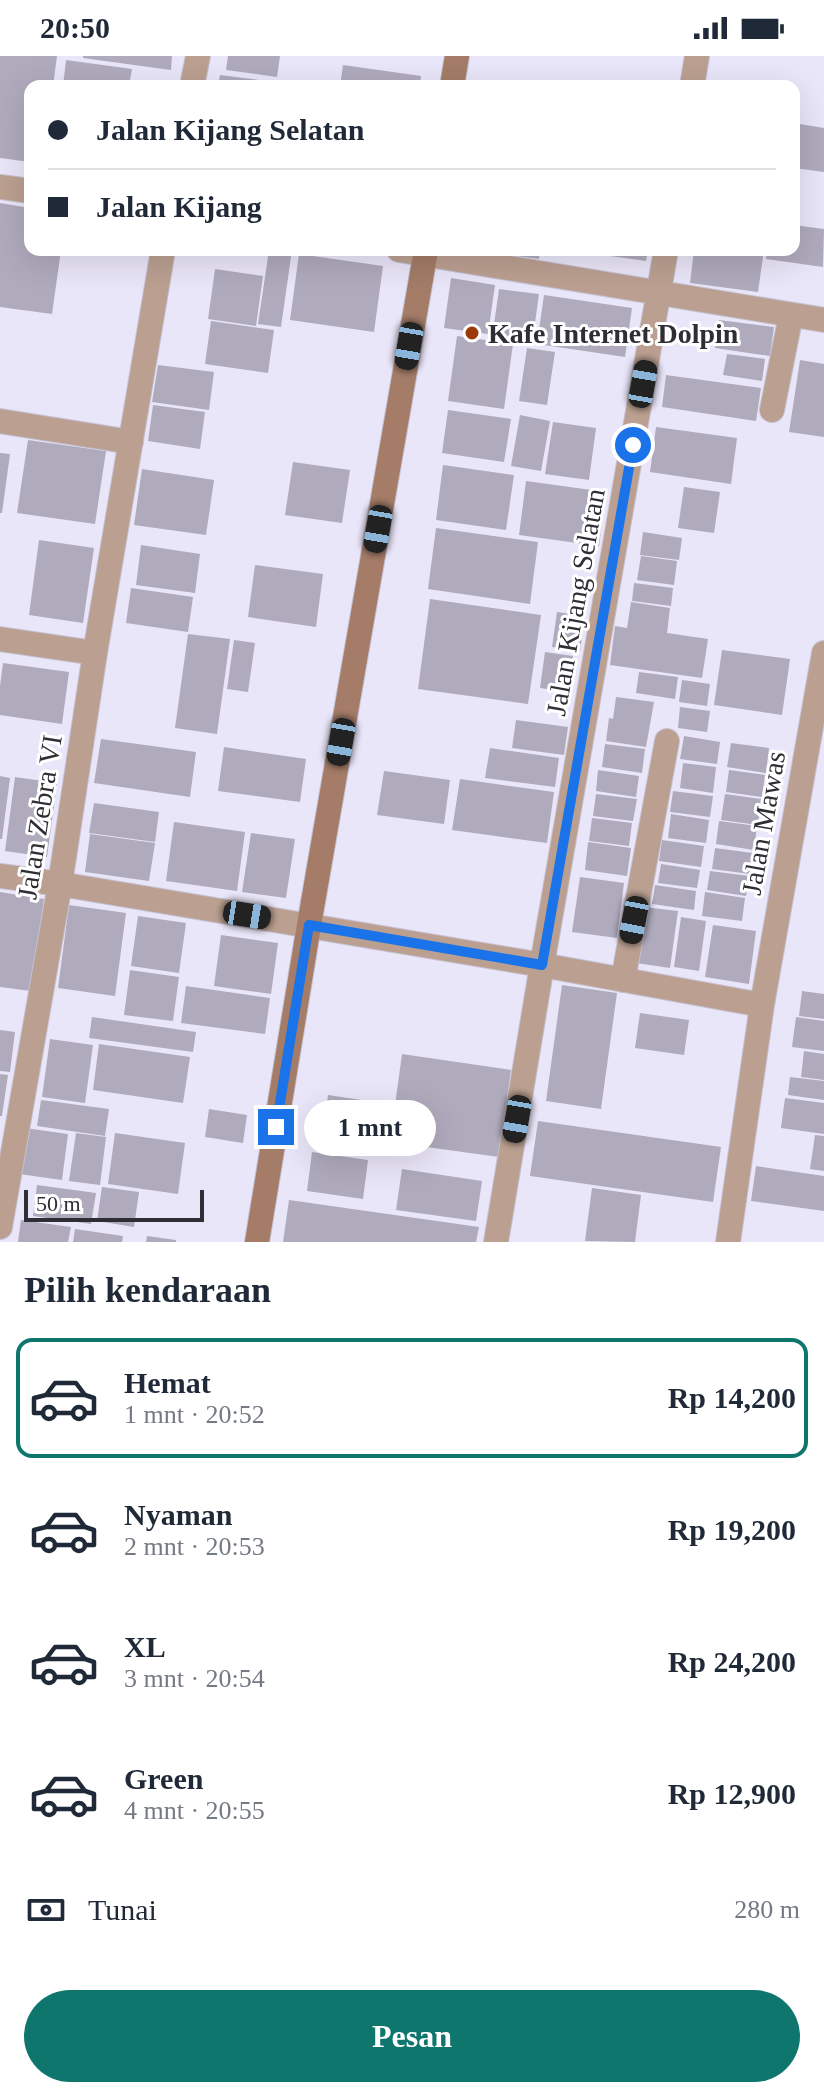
<!DOCTYPE html>
<html lang="id">
<head>
<meta charset="utf-8">
<style>
  :root { --surface:#fff; --page:#f6f6f7; --text:#1f2937; --muted:#747a83; --line:#e0e1e3; --accent:#0f766e }
  body { margin:0; font-family:"Times New Roman",serif; background:var(--page); color:var(--text); height:100vh; display:flex; flex-direction:column; font-size:30px; white-space:nowrap }
  * { box-sizing:border-box; margin:0 }
  p { font-size:26px; color:var(--muted) }
  .icon { flex:none; width:44px; height:44px; fill:none; stroke:currentColor; stroke-width:2; stroke-linecap:round; stroke-linejoin:round }
  .map { position:relative; height:1186px; overflow:hidden }
  .side { display:flex; flex-direction:column; background:var(--surface); flex:1 }
  .side>* { flex:none }
  .guide { position:absolute; left:24px; top:24px; width:776px; height:176px; border-radius:16px; box-shadow:0 8px 32px #0002; display:grid; align-content:center; height:176px; padding:0 24px; background:var(--surface) }
  .scale { position:absolute; left:24px; bottom:20px; width:180px; box-sizing:border-box; padding-left:8px; border:4px solid #302e35; border-top:0; font-size:22px; line-height:28px; white-space:nowrap; color:#302e35; -webkit-text-stroke:6px #fff; paint-order:stroke }
  .end { position:absolute; width:36px; height:36px; margin:-18px; border:10px solid #1a73e8; background:#fff; box-shadow:0 0 0 4px #fff }
  .from { border-radius:50% }
  .bubble { position:absolute; height:56px; border-radius:28px; background:var(--surface); box-shadow:0 8px 32px #0002; font-size:26px; font-weight:800; line-height:56px; text-align:center }
  .car { position:absolute; width:24px; height:48px; margin:-24px -12px; border-radius:10px; box-shadow:0 0 6px 2px #0007; background:linear-gradient(#222 24%,#8ab4d8 0 40%,#222 0 76%,#8ab4d8 0 86%,#222 0) }
  .guide b { display:flex; align-items:center; gap:28px; height:76px; font-size:30px }
  .guide b+b { border-top:2px solid var(--line) }
  .guide i { width:20px; height:20px; background:var(--text) }
  ul { padding:0; list-style:none }
  li { display:flex; align-items:center; gap:24px; height:120px; margin:0 16px 12px; padding:0 8px; border:4px solid transparent; border-radius:16px }
  li div { flex:1 }
  li b { display:block; font-size:30px }
  li em { font-style:normal; font-weight:800 }
  li.on { border-color:var(--accent) }
  li>.icon { width:72px; height:72px; stroke-width:1.5 }
  h2 { padding:0 24px; font-size:36px; line-height:96px }
  .pay { display:flex; align-items:center; gap:20px; height:88px; padding:0 24px; font-size:30px }
  .pay p { margin-inline-start:auto }
  .button { display:flex; gap:16px; margin-top:auto; padding:16px 24px }
  .button a { flex:1; height:92px; border-radius:48px; background:var(--accent); color:#fff; font-size:32px; font-weight:800; line-height:92px; text-align:center }
  .status { display:flex; justify-content:space-between; align-items:center; height:56px; padding:0 40px; background:var(--surface); direction:ltr }
  .status svg { height:22px; fill:currentColor }
  .map>svg:first-child { display:block }
  .building { fill:#afabbd }
  .lines { fill:none; stroke-linecap:round; stroke-linejoin:round }
  .street-casing { stroke:#c5c1d2; stroke-width:26 }
  .secondary-casing { stroke:#c5c1d2; stroke-width:26 }
  .street { stroke:#bba091; stroke-width:24 }
  .secondary { stroke:#a47c67; stroke-width:24 }
  .route { stroke:#1a73e8; stroke-width:10 }
  .poi-dot { fill:#9d380b; stroke:#fff; stroke-width:3 }
  .labels { text-anchor:middle; stroke-width:6; stroke-linejoin:round; paint-order:stroke }
  .poi-label { font-size:28px; font-weight:bold; fill:#302e35; stroke:#fff; text-anchor:start }
  .street-label { font-size:28px; fill:#302e35; stroke:#fff }
</style>
</head>
<body>
<div class="status"><b>20:50</b><svg viewBox="0 0 49 12"><path d="M0 12V9h3v3zM5 12V6h3v6zM10 12V3h3v9zM15 12V0h3v12zM26 1h20v11H26zM47 4h2v5h-2z"/></svg></div>
<div class="map">
<svg width="824" height="1186" viewBox="0 0 824 1186">
  <rect width="100%" height="100%" fill="#eae6f9"/>
  <path class="building" d="M0 0H57L53 30H30V106L0 102Z
    M83 0H172L171 14 83 2Z
    M228 0H280L277 21 226 14Z
    M66 4 132 13 129 30H63Z
    M343 9 421 20 420 30H340Z
    M220 19 259 24 258 30H218Z
    M794 67 824 72V116L794 112Z
    M0 147 30 152V194H61L52 258 0 251Z
    M794 169 824 173 823 211 766 203 767 194H794Z
    M269 194H292L281 271 258 268Z
    M517 194H540L539 203 516 200Z
    M581 194H648L646 205 581 196Z
    M694 194H764L758 236 690 227Z
    M299 198 383 210 374 276 290 264Z
    M215 213 263 220 256 270 208 263Z
    M451 222 495 229 488 278 444 272Z
    M499 233 539 238 532 289 492 283Z
    M544 239 632 252 625 301 537 288Z
    M719 264 774 271 770 300 715 292Z
    M211 265 274 274 268 317 205 308Z
    M457 280 513 288 504 353 448 345Z
    M527 292 555 296 547 349 519 345Z
    M727 298 765 303 762 325 723 319Z
    M800 304 824 308V381L789 376Z
    M158 309 214 316 209 354 152 346Z
    M666 319 761 332 756 365 662 351Z
    M153 349 205 356 200 393 148 385Z
    M448 354 511 363 504 406 442 397Z
    M520 359 550 365 541 415 511 410Z
    M553 366 596 372 589 424 545 418Z
    M656 371 737 382 731 428 650 416Z
    M28 384 106 395 95 468 17 457Z
    M0 397 10 398 2 457H0Z
    M293 406 350 414 342 467 285 459Z
    M443 409 514 419 506 474 436 464Z
    M142 413 214 424 206 479 134 469Z
    M526 425 606 436 599 490 519 479Z
    M684 431 720 436 714 477 678 472Z
    M436 472 538 486 530 548 428 533Z
    M643 476 682 482 679 504 640 499Z
    M39 484 94 492 83 567 29 559Z
    M141 489 200 498 195 537 136 529Z
    M641 500 677 505 674 529 637 524Z
    M255 509 323 518 316 571 248 561Z
    M634 527 673 532 671 550 632 545Z
    M131 532 193 541 188 576 126 567Z
    M430 543 541 559 528 648 418 633Z
    M631 546 670 552 667 577 708 583 702 622 610 609 615 570 627 572Z
    M557 556 585 560 580 595 552 591Z
    M188 578 230 583 217 678 175 672Z
    M234 584 255 587 248 636 227 633Z
    M722 594 790 603 782 659 714 649Z
    M545 596 573 600 568 636 540 632Z
    M3 607 69 616 62 668 0 659V630Z
    M639 616 678 621 675 643 636 637Z
    M682 624 710 628 707 650 679 646Z
    M616 641 654 646 646 691 606 685 609 662 613 663Z
    M680 651 710 655 707 676 678 672Z
    M516 664 568 671 564 699 512 692Z
    M684 680 720 686 717 708 680 703Z
    M101 683 196 696 190 741 94 727Z
    M731 687 769 692 766 717 727 711Z
    M605 688 645 693 642 717 602 711Z
    M224 691 306 703 300 746 218 735Z
    M490 692 559 702 555 731 485 722Z
    M683 707 716 711 713 737 680 732Z
    M598 714 639 720 636 741 596 735Z
    M729 714 765 719 762 741 726 736Z
    M384 715 450 724 444 768 377 759Z
    M0 720 10 722 2 783H0Z
    M15 721 57 727 47 801 5 795Z
    M460 723 554 736 547 787 452 774Z
    M673 735 713 740 710 761 670 756Z
    M596 738 637 743 633 765 593 760Z
    M725 738 761 743 758 769 721 764Z
    M94 747 159 756 155 786 89 777Z
    M671 758 709 764 706 787 668 782Z
    M592 762 632 767 629 790 589 785Z
    M719 765 757 770 754 794 716 788Z
    M174 766 245 776 237 835 166 825Z
    M251 777 295 783 286 842 242 836Z
    M90 778 155 787 149 825 85 816Z
    M662 784 704 790 701 811 659 805Z
    M588 786 631 792 627 820 585 814Z
    M715 792 753 797 750 818 712 813Z
    M661 808 700 814 697 832 658 827Z
    M710 815 749 820 746 840 707 834Z
    M580 821 624 827 617 882 572 876Z
    M655 829 696 835 694 854 652 848Z
    M0 836 44 843 31 935 0 931Z
    M705 836 745 842 742 865 702 860Z
    M69 849 126 857 115 940 58 932Z
    M644 851 678 855 670 912 636 907Z
    M138 860 186 867 179 917 131 910Z
    M681 861 706 865 699 915 674 911Z
    M713 869 756 875 749 928 705 921Z
    M221 879 278 887 271 938 214 930Z
    M130 914 179 921 173 965 124 959Z
    M562 929 617 937 601 1053 546 1045Z
    M186 930 270 942 265 978 181 967Z
    M802 935 824 938V963L799 960Z
    M640 957 689 964 684 999 635 992Z
    M92 961 196 976 193 996 89 982Z
    M796 961 824 965V995L792 991Z
    M0 974 15 976 10 1016 0 1015Z
    M50 983 93 989 85 1047 42 1041Z
    M99 988 190 1001 183 1047 93 1034Z
    M804 995 824 998V1024L801 1021Z
    M402 998 511 1014 499 1101 390 1086Z
    M0 1018 8 1019 2 1060H0Z
    M790 1021 824 1025V1044L788 1039Z
    M328 1039 382 1047 378 1081 323 1073Z
    M785 1042 824 1047V1078L781 1072Z
    M41 1044 109 1053 105 1080 37 1070Z
    M209 1053 247 1059 243 1087 205 1081Z
    M538 1065 721 1091 713 1146 530 1120Z
    M25 1072 68 1078 62 1124 19 1118Z
    M76 1077 106 1081 100 1129 69 1125Z
    M115 1077 185 1087 178 1138 108 1128Z
    M815 1079 824 1080V1115L810 1113Z
    M312 1096 368 1104 363 1143 307 1135Z
    M756 1110 824 1120V1155L751 1145Z
    M402 1113 482 1125 476 1165 396 1154Z
    M37 1129 96 1137 91 1168 33 1160Z
    M102 1131 139 1136 134 1171 97 1165Z
    M592 1132 641 1139 635 1186 585 1185Z
    M289 1144 479 1171 476 1186H283Z
    M21 1164 71 1171 68 1186H18Z
    M75 1173 123 1180 122 1186H73Z
    M147 1180 176 1184V1186H146Z"/>
  <g class="lines">
    <defs>
      <path id="street" d="M192 30 198 0
        M692 30 697 0
        M0 131 30 135
        M399 194 824 264
        M772 354 791 259
        M0 365 131 386
        M0 583 95 597
        M0 820 60 828 542 909 762 949
        M623 924 667 685
        M0 1171 60 828 95 597 163 194
        M496 1186 542 909 666 194
        M728 1186 762 949 824 597"/>
      <path id="secondary" d="M452 30 457 0
        M257 1186 309 869 426 194"/>
    </defs>
    <use href="#street" class="street-casing"/>
    <use href="#secondary" class="secondary-casing"/>
    <use href="#street" class="street"/>
    <use href="#secondary" class="secondary"/>
  </g>
  <g class="lines">
    <path class="route" d="M276 1071 309 869 542 909 633 389"/>
  </g>
  <circle class="poi-dot" cx="472" cy="277" r="8"/>
  <g class="labels">
    <g class="poi-label">
      <text x="488" y="287">Kafe Internet Dolpin</text>
    </g>
    <g class="street-label">
      <text transform="translate(575 546) rotate(-80)" y="10">Jalan Kijang Selatan</text>
      <text transform="translate(39 761) rotate(-81)" y="10">Jalan Zebra VI</text>
      <text transform="translate(763 767) rotate(-80)" y="10">Jalan Mawas</text>
    </g>
  </g>
</svg>
<div class="scale">50 m</div>
<i class="end from" style="left:633px;top:389px"></i>
<i class="end" style="left:276px;top:1071px"></i>
<div class="bubble" style="left:304px;top:1044px;width:132px">1 mnt</div>
<i class="car" style="left:409px;top:290px;rotate:190deg"></i>
<i class="car" style="left:643px;top:328px;rotate:10deg"></i>
<i class="car" style="left:378px;top:473px;rotate:190deg"></i>
<i class="car" style="left:341px;top:686px;rotate:190deg"></i>
<i class="car" style="left:247px;top:859px;rotate:99deg"></i>
<i class="car" style="left:634px;top:864px;rotate:191deg"></i>
<i class="car" style="left:517px;top:1063px;rotate:190deg"></i>
<div class="guide">
<b><i class="from"></i>Jalan Kijang Selatan</b>
<b><i></i>Jalan Kijang</b>
</div>
</div>
<section class="side">
<h2>Pilih kendaraan</h2>
<ul>
<li class="on"><svg class="icon" aria-label="car" viewBox="0 0 24 24"><path d="M5 17H2v-5l4-1 3-4h7l3 4 3 1v5h-3M9 17h6M6 11h13"/><circle cx="7" cy="17" r="2"/><circle cx="17" cy="17" r="2"/></svg><div><b>Hemat</b><p>1 mnt · 20:52</p></div><em>Rp 14,200</em></li>
<li><svg class="icon" aria-label="car" viewBox="0 0 24 24"><path d="M5 17H2v-5l4-1 3-4h7l3 4 3 1v5h-3M9 17h6M6 11h13"/><circle cx="7" cy="17" r="2"/><circle cx="17" cy="17" r="2"/></svg><div><b>Nyaman</b><p>2 mnt · 20:53</p></div><em>Rp 19,200</em></li>
<li><svg class="icon" aria-label="car" viewBox="0 0 24 24"><path d="M5 17H2v-5l4-1 3-4h7l3 4 3 1v5h-3M9 17h6M6 11h13"/><circle cx="7" cy="17" r="2"/><circle cx="17" cy="17" r="2"/></svg><div><b>XL</b><p>3 mnt · 20:54</p></div><em>Rp 24,200</em></li>
<li><svg class="icon" aria-label="car" viewBox="0 0 24 24"><path d="M5 17H2v-5l4-1 3-4h7l3 4 3 1v5h-3M9 17h6M6 11h13"/><circle cx="7" cy="17" r="2"/><circle cx="17" cy="17" r="2"/></svg><div><b>Green</b><p>4 mnt · 20:55</p></div><em>Rp 12,900</em></li>
</ul>
<div class="pay"><svg class="icon" aria-label="cash" viewBox="0 0 24 24"><path d="M3 7h18v10H3z"/><circle cx="12" cy="12" r="2"/></svg>Tunai<p>280 m</p></div>
<div class="button"><a>Pesan</a></div>
</section>
</body>
</html>
